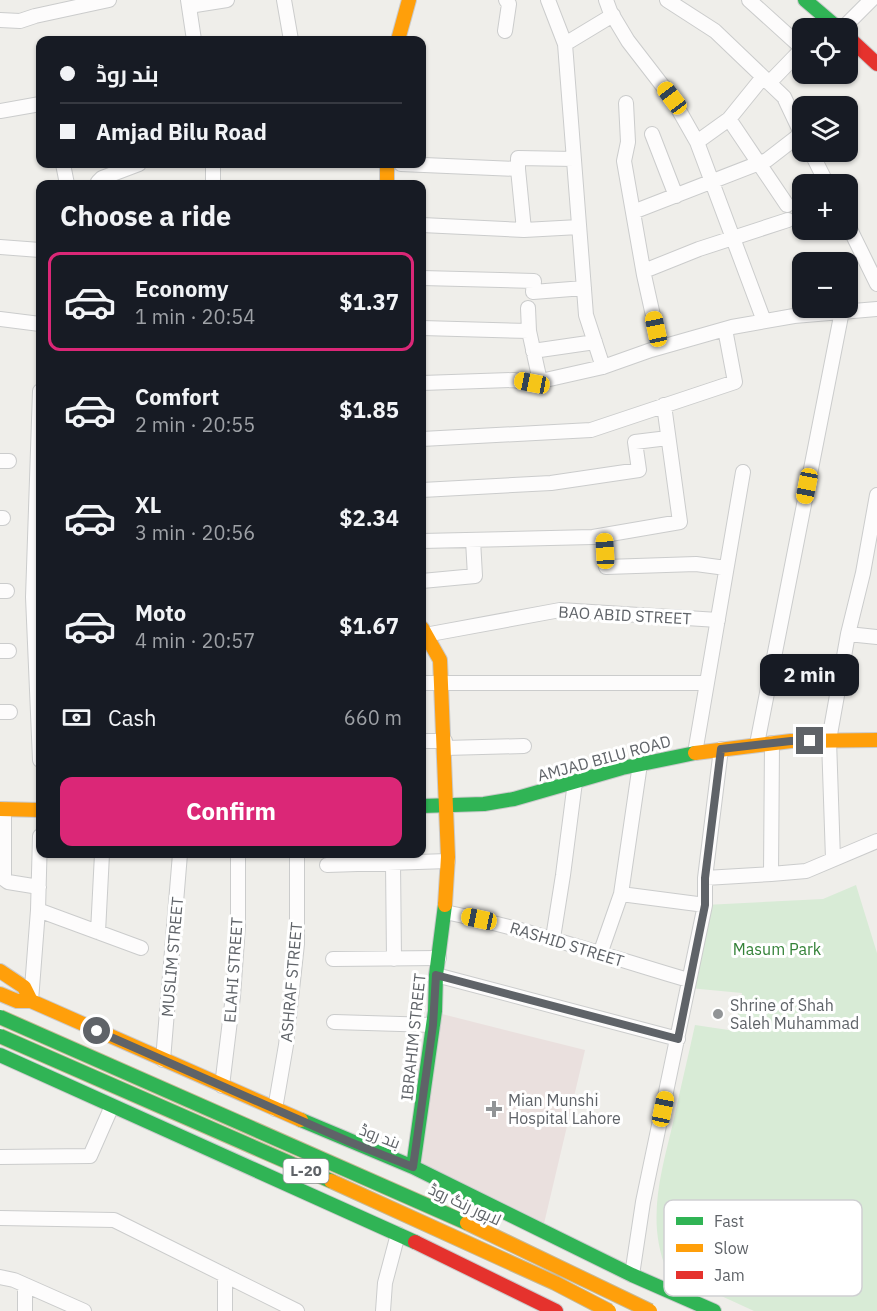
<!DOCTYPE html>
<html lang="en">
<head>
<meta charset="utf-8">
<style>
  :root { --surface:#171b24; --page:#242831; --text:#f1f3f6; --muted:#9ea1a6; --line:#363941; --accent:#db2777 }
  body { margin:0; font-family:"IBM Plex Sans",Cairo,sans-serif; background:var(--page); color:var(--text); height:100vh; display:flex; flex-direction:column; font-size:22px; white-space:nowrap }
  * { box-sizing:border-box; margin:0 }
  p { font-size:20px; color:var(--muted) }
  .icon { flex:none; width:33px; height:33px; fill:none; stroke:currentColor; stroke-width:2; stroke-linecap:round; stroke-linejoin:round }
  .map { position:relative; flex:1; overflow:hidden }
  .side { position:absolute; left:36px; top:180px; width:390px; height:678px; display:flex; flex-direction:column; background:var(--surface); border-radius:12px; box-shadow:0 2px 4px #0004 }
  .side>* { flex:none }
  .top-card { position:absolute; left:36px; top:36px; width:390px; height:132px; border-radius:12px; box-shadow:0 2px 4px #0004; display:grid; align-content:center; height:132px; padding:0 24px; background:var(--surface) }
  .fabs { position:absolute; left:792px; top:18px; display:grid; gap:12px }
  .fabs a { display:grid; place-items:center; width:66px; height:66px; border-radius:12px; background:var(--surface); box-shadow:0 2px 4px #0004; font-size:30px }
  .end { position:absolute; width:27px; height:27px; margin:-14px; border:8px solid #5f6368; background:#fff; box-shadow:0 0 0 3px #fff }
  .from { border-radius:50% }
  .bubble { position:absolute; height:42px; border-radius:12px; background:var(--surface); box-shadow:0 2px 4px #0004; font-size:20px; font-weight:700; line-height:42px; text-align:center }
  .car { position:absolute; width:18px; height:36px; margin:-18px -9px; border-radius:8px; box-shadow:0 0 4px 2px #0007; background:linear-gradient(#f5c518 24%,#345 0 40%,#f5c518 0 76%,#345 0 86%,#f5c518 0) }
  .top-card b { display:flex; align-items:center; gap:21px; height:57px; font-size:22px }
  .top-card b+b { border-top:2px solid var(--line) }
  .top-card i { width:15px; height:15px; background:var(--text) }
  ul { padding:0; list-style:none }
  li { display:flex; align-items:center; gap:18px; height:99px; margin:0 12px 9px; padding:0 12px; border:3px solid transparent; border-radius:12px }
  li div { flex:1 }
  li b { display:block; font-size:22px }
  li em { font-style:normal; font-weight:700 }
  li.selected { border-color:var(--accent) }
  li>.icon { width:54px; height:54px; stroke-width:1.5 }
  h2 { padding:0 24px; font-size:27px; line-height:72px }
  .pay { display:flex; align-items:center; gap:15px; height:66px; padding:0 24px; font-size:22px }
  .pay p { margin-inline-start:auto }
  .cta { display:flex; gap:12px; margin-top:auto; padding:12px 24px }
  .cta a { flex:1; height:69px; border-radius:12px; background:var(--accent); color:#fff; font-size:24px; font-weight:700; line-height:69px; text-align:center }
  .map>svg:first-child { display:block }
  .medical { fill:#eae0de }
  .green { fill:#d8ebd6 }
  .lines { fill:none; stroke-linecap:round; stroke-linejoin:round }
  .street-casing { stroke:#cbcccc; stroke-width:16 }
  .fast-casing { stroke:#cacacb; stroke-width:16 }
  .slow-casing { stroke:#cacacb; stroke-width:16 }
  .jam-casing { stroke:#cacacb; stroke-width:16 }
  .street { stroke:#fdfcfc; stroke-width:14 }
  .fast { stroke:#30b455; stroke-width:14 }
  .slow { stroke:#ff9f0a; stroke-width:14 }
  .jam { stroke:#e5322d; stroke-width:14 }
  .fast-bridge-casing { stroke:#c8b996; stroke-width:16; stroke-linecap:butt }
  .slow-bridge-casing { stroke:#c8b996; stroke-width:16; stroke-linecap:butt }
  .fast-bridge { stroke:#30b455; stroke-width:14 }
  .slow-bridge { stroke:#ff9f0a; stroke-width:14 }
  .route { stroke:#5f6368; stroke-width:8 }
  .poi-dot { fill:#919496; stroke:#fff; stroke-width:2 }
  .labels { text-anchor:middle; stroke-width:6; stroke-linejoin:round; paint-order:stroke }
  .shield { fill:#fff; stroke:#8f9295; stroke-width:1.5 }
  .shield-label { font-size:15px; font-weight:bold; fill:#5f6368 }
  .street-label { font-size:16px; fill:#5f6368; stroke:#fff }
  .park-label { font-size:16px; fill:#348238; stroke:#fff }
  .poi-label { font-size:16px; fill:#5f6368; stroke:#fff; text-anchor:start }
  .key { fill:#fff; stroke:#cfd0d2; stroke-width:1.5 }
  .key-label { font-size:16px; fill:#5f6368 }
</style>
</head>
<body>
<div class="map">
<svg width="877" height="1311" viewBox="0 0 877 1311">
  <rect width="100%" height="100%" fill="#efeeea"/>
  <path class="medical" d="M430 1011 585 1050 542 1232 410 1168Z"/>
  <path class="green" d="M856 885 877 953V1311H754L667 1271C646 1221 661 1173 673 1123 680 1090 688 1057 695 1025L735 1031 742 993 689 988 705 905 823 899Z"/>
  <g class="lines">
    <defs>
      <path id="street" d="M188 0 194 40
        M284 0 291 40
        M548 0 565 44 586 315 603 367
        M606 0 610 11 628 41 672 98 697 142 764 321
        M667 0 715 31 784 97 802 135
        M749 0 802 48
        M189 6 227 0
        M0 20 20 21 35 16 109 0
        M843 28 871 0
        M505 31 509 4 506 0
        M565 44 613 15
        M769 83 802 49
        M626 103 628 142 624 161 644 275 660 347
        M0 111 40 104
        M729 119 787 205
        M652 134 676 196
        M697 142 729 119 763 77
        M811 152 827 184
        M63 164 67 184
        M213 164V184
        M401 164 518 169V158L574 159
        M518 169 524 230
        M99 184 98 182 102 178 139 164
        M633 212 767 160 802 133
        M422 225 524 230 579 227
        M848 225 877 284
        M0 247 40 250
        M644 271 699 249 788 220
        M422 278 534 281 533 292 584 288
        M528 308 529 331 540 381
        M0 319 40 324
        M422 328 529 331
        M533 351 595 342
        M422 383 513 380 532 383 603 367 651 350 732 327 794 316 877 309
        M40 391 33 597 40 760
        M422 439 591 430 735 382 725 329
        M0 461H9
        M422 490 551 483 639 470 635 442 668 438
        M0 518H3
        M604 535 606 567 696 564 726 568
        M422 541 593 537 680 522 664 405
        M422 581 475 576 473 540
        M0 591H7
        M848 634 877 637
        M425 635 560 610 718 620
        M0 651H9
        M422 683H707
        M0 712H10
        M422 741H445
        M772 743 771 874 806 871 877 841
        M757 744 842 311
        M445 748 524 746
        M695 753 743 472
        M4 809V879L8 882 39 887
        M833 859 829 740 848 634 863 573 877 495
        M393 863 394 959
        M327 865 448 861
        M705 878 771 874
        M621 894 705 905
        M38 910 141 948
        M445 912C528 929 607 956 688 980
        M98 932 102 854
        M553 938 563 875 575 782
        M600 954 621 894 640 764
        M333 959 439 958
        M436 975 678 1039
        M31 1001 38 910 40 836
        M334 1022 433 1025
        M163 1060 180 854
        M222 1086 233 996 238 926V854
        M275 1109 286 1045 297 944V854
        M0 1157 90 1156 112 1106
        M0 1218 114 1220 297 1311
        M632 1275 643 1202 705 905V878L721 749
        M0 1277 14 1280 84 1311
        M25 1311V1285
        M225 1311V1275
        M383 1311 385 1283 398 1234"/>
      <path id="fast" d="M805 0 838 28
        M422 806 484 804 514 799 622 768 695 753
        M0 1055 415 1242
        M301 1120 413 1167 632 1275 714 1311
        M413 1167 435 1011 436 975 445 905"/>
      <path id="slow" d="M398 40 409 0
        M387 164V184
        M422 628 440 660 448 857 445 905
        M695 753 791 741 877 740
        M0 809 40 810
        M0 971 24 987 31 1001
        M0 994 17 1001H31L301 1120"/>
      <path id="jam" d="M848 37 877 64
        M415 1242 556 1311"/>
    </defs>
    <use href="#street" class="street-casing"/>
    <use href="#fast" class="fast-casing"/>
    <use href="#slow" class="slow-casing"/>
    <use href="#jam" class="jam-casing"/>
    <use href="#street" class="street"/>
    <use href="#fast" class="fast"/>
    <use href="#slow" class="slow"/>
    <use href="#jam" class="jam"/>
    <defs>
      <path id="fast-bridge" d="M0 1017 467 1223
        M0 1036 331 1181"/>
      <path id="slow-bridge" d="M331 1181 555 1283 609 1311
        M467 1223 650 1311"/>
    </defs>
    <use href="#fast-bridge" class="fast-bridge-casing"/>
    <use href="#slow-bridge" class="slow-bridge-casing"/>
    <use href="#fast-bridge" class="fast-bridge"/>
    <use href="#slow-bridge" class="slow-bridge"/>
  </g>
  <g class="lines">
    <path class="route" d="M97 1031 350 1142 413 1167 433 1025 436 975 678 1039 705 905V878L721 749 791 741H810"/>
  </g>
  <g class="poi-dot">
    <circle cx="718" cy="1014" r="6"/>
    <path d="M491 1100h6v6h6v6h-6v6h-6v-6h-6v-6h6z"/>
  </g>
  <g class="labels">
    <rect class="shield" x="283.5" y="1159" width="45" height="24" rx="4.5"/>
    <g class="shield-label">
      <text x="306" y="1176">L-20</text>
    </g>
    <g class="street-label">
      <text transform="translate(625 615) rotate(3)" y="6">BAO ABID STREET</text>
      <text transform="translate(604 758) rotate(-15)" y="6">AMJAD BILU ROAD</text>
      <text transform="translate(567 944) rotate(17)" y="6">RASHID STREET</text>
      <text transform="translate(172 957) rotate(-85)" y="6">MUSLIM STREET</text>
      <text transform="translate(233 970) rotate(-86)" y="6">ELAHI STREET</text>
      <text transform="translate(291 982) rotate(-85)" y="6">ASHRAF STREET</text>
      <text transform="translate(413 1037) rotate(-84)" y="6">IBRAHIM STREET</text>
      <text transform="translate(380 1136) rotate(21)" y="6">بند روڈ</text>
      <text transform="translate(465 1204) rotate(25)" y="6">لاہور رنگ روڈ</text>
    </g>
    <g class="park-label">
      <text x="777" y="955">Masum Park</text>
    </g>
    <g class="poi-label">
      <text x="730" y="1011">Shrine of Shah<tspan x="730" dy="18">Saleh Muhammad</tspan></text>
      <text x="508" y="1106">Mian Munshi<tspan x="508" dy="18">Hospital Lahore</tspan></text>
    </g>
  </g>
  <rect x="664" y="1200" width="198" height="96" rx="9" class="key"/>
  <rect x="676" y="1217" width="27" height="8" fill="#30b455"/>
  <rect x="676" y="1244" width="27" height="8" fill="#ff9f0a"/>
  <rect x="676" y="1271" width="27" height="8" fill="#e5322d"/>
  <g class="key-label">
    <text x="714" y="1227">Fast</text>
    <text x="714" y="1254">Slow</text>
    <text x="714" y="1281">Jam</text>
  </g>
</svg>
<div class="fabs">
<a><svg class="icon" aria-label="locate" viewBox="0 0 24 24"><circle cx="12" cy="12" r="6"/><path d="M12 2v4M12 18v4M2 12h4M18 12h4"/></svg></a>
<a><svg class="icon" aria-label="layers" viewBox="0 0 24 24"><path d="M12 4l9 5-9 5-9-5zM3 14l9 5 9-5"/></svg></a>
<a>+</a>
<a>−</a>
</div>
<i class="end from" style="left:97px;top:1031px"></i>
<i class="end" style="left:810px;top:741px"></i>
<div class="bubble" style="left:760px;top:654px;width:99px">2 min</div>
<i class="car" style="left:672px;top:98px;rotate:323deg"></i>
<i class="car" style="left:656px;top:329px;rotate:348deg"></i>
<i class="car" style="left:532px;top:383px;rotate:281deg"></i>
<i class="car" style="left:807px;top:486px;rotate:191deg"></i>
<i class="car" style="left:605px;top:551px;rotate:357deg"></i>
<i class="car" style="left:479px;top:919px;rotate:282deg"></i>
<i class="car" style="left:663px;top:1109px;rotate:12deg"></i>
<div class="top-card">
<b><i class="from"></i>بند روڈ</b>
<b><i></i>Amjad Bilu Road</b>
</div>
<section class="side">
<h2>Choose a ride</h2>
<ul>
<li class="selected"><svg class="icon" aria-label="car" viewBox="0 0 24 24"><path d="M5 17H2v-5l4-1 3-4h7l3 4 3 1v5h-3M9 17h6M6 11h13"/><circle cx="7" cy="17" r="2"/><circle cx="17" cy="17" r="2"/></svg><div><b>Economy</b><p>1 min · 20:54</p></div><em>$1.37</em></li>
<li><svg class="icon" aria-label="car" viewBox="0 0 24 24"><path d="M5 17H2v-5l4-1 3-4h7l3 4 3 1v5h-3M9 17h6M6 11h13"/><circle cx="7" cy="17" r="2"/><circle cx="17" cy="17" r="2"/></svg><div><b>Comfort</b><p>2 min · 20:55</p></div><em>$1.85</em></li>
<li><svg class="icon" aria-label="car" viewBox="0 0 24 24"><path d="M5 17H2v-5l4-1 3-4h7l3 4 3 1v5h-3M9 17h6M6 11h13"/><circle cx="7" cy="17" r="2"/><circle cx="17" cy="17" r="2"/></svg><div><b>XL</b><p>3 min · 20:56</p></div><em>$2.34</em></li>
<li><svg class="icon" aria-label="car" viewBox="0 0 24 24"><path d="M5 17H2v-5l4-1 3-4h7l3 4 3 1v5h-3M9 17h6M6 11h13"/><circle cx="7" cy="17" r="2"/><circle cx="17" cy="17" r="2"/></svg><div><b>Moto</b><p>4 min · 20:57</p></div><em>$1.67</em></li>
</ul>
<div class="pay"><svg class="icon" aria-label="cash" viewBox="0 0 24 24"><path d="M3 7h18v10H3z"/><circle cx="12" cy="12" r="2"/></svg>Cash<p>660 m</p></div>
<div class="cta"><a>Confirm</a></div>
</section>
</div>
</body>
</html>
